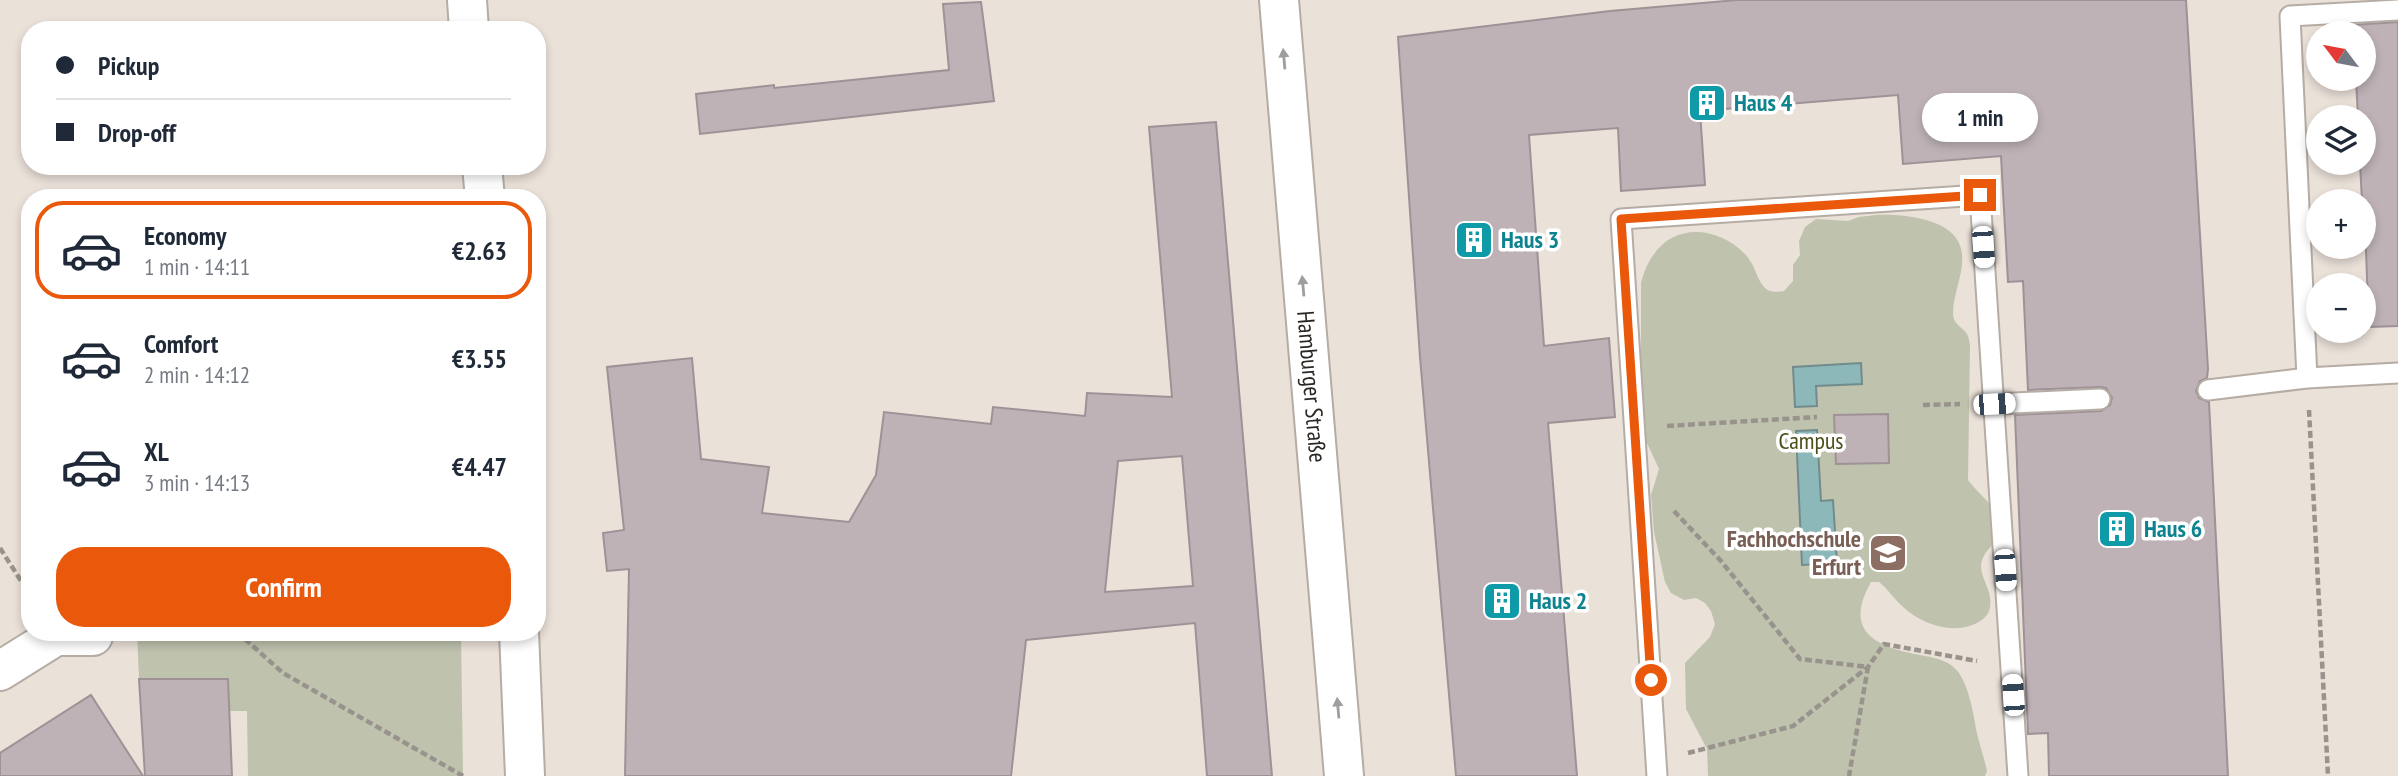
<!DOCTYPE html>
<html lang="en">
<head>
<meta charset="utf-8">
<style>
  :root { --surface:#fff; --page:#f2f2f3; --text:#1f2937; --muted:#747a83; --line:#e0e1e3; --accent:#ea580c }
  body { margin:0; font-family:"PT Sans Narrow",sans-serif; background:var(--page); color:var(--text); height:100vh; display:flex; flex-direction:column; font-size:26px; white-space:nowrap }
  * { box-sizing:border-box; margin:0 }
  p { font-size:23px; color:var(--muted) }
  .icon { flex:none; width:38px; height:38px; fill:none; stroke:currentColor; stroke-width:2; stroke-linecap:round; stroke-linejoin:round }
  .map { position:relative; flex:1; overflow:hidden }
  .side { position:absolute; left:21px; top:189px; width:525px; height:452px; display:flex; flex-direction:column; background:var(--surface); border-radius:28px; box-shadow:0 4px 10px #0003 }
  .side>* { flex:none }
  .guide { position:absolute; left:21px; top:21px; width:525px; height:154px; border-radius:28px; box-shadow:0 4px 10px #0003; display:grid; align-content:center; height:154px; padding:0 35px; background:var(--surface) }
  .needle { width:46px; rotate:302deg }
  .controls { position:absolute; left:2306px; top:21px; display:grid; gap:14px }
  .controls a { display:grid; place-items:center; width:70px; height:70px; border-radius:50%; background:var(--surface); box-shadow:0 4px 10px #0003; font-size:35px }
  .end { position:absolute; width:32px; height:32px; margin:-16px; border:9px solid #ea580c; background:#fff; box-shadow:0 0 0 4px #fff }
  .from { border-radius:50% }
  .bubble { position:absolute; height:49px; border-radius:24px; background:var(--surface); box-shadow:0 4px 10px #0003; font-size:23px; font-weight:600; line-height:49px; text-align:center }
  .car { position:absolute; width:21px; height:42px; margin:-21px -10px; border-radius:9px; box-shadow:0 0 5px 2px #0007; background:linear-gradient(#fff 24%,#345 0 40%,#fff 0 76%,#345 0 86%,#fff 0) }
  .guide b { display:flex; align-items:center; gap:24px; height:66px; font-size:26px }
  .guide b+b { border-top:2px solid var(--line) }
  .guide i { width:18px; height:18px; background:var(--text) }
  ul { padding:12px 0 0; list-style:none }
  li { display:flex; align-items:center; gap:21px; height:98px; margin:0 14px 10px; padding:0 21px; border:4px solid transparent; border-radius:28px }
  li div { flex:1 }
  li b { display:block; font-size:26px }
  li em { font-style:normal; font-weight:600 }
  li.on { border-color:var(--accent) }
  li>.icon { width:63px; height:63px; stroke-width:1.5 }
  .action { display:flex; gap:14px; margin-top:auto; padding:14px 35px }
  .action a { flex:1; height:80px; border-radius:28px; background:var(--accent); color:#fff; font-size:28px; font-weight:600; line-height:80px; text-align:center }
  .map>svg:first-child { display:block }
  .green { fill:#bfc2ad }
  .water { fill:#8db8ba; stroke:#708c8d; stroke-width:2 }
  .building { fill:#beb2b6; stroke:#9e9296; stroke-width:2; fill-rule:evenodd }
  .lines { fill:none; stroke-linecap:round; stroke-linejoin:round }
  .service-casing { stroke:#b5aca4; stroke-width:23 }
  .minor-casing { stroke:#b5aca4; stroke-width:42 }
  .path { stroke:#99938d; stroke-width:4.5; stroke-dasharray:7 3.5; stroke-linecap:butt }
  .service { stroke:#fff; stroke-width:19 }
  .minor { stroke:#fff; stroke-width:38 }
  .oneway { fill:#a09e9c }
  .route { stroke:#ea580c; stroke-width:9 }
  .labels { text-anchor:middle; stroke-width:7; stroke-linejoin:round; paint-order:stroke }
  .culture-label { font-size:24px; font-weight:bold; fill:#0d838f; stroke:#fff; text-anchor:start }
  .street-label { font-size:24px; fill:#2b2724; stroke:#fff }
  .park-label { font-size:24px; fill:#4b4f19; stroke:#fff }
  .education-label { font-size:24px; font-weight:bold; fill:#785e54; stroke:#fff; text-anchor:end }
</style>
</head>
<body>
<div class="map">
<svg width="2398" height="776" viewBox="0 0 2398 776">
  <rect width="100%" height="100%" fill="#eae1d9"/>
  <path class="green" d="M1876 215C1903 214 1959 218 1962 254 1964 274 1953 294 1953 313 1953 325 1962 326 1967 334 1969 337 1969 341 1970 345L1968 480C1991 509 1999 502 1996 542 1964 569 1994 581 1990 607 1989 616 1981 622 1972 625 1949 634 1920 623 1902 606 1893 598 1888 589 1879 582H1871C1847 625 1866 643 1910 653 1926 657 1948 657 1959 673 1969 688 1973 711 1976 729 1979 743 1984 757 1987 771L1985 776H1708L1707 749 1686 709 1685 663 1710 637 1715 624 1711 611 1705 603 1696 598 1684 600 1671 593 1665 582 1654 532 1651 495 1659 469 1641 430V283C1643 276 1645 268 1649 262 1670 222 1716 225 1745 254 1756 266 1756 278 1764 287 1769 293 1777 292 1784 291L1793 281V265L1800 255 1799 241 1805 227 1816 219 1848 221 1859 217Z
    M137 632H461L463 776H248L247 711H230L228 679H139Z"/>
  <path class="water" d="M1861 363 1862 384 1816 386 1817 406 1795 407 1793 367Z
    M1817 430 1821 501 1833 500 1837 563 1802 565 1796 431Z"/>
  <path class="building" d="M1737 0H2186L2208 369 2207 378 2200 381 2196 391 2199 398 2209 402 2228 776H2049L2048 733 2028 734 2015 415 2101 411 2110 405 2112 398 2106 388 2100 387 2028 390 2023 281 2008 282 2001 156 1903 164 1898 95 1700 111 1705 185 1621 191 1618 128 1529 135 1544 346 1609 338 1615 417 1548 423 1577 776H1456L1420 357 1398 37 1610 11Z
    M981 2 994 101 700 134 696 94 774 85V88L949 70 943 4Z
    M2398 22V326L2369 327 2364 201H2362L2360 163H2364V117H2358L2356 79H2364V33H2353V25Z
    M1216 122 1272 776H1207L1195 623 1026 640 1011 776H625L629 569 607 571 603 533 624 530 607 367 692 358 701 459 769 467 762 513 849 522 876 475 884 412 991 424 993 407 1085 416 1087 393 1172 397 1149 127ZM1182 456 1193 586 1105 592 1118 461Z
    M1888 414 1889 463 1836 464 1834 415Z
    M139 679H228L232 776H145Z
    M91 695 143 776H0V753Z"/>
  <g class="lines">
    <defs>
      <path id="service" d="M2307 378 2398 373
        M2208 390 2307 378 2290 16 2398 10
        M1994 404 2100 399
        M1657 776 1621 219 1980 195 2018 776"/>
      <g id="minor">
        <path d="M467 0 469 30"/>
        <path id="s1" d="M1279 0 1344 776"/>
        <path d="M482 166 485 198"/>
        <path d="M519 632 525 776"/>
        <path d="M0 671 56 636H93"/>
      </g>
    </defs>
    <use href="#service" class="service-casing"/>
    <use href="#minor" class="minor-casing"/>
    <path class="path" d="M1923 405 1960 404
      M2309 410 2328 776
      M1667 426 1817 417
      M1674 511 1721 561 1800 659 1868 667 1849 776
      M0 548 30 595
      M237 632 283 673 463 776
      M135 633 158 632
      M1688 753 1793 726 1868 667 1884 644 1977 661"/>
    <use href="#service" class="service"/>
    <use href="#minor" class="minor"/>
  </g>
  <defs><path id="oneway-solid" d="M-6-.8H1V-3.2L6.5 0L1 3.2V.8H-6Z" transform="scale(1.75)"/></defs>
  <g class="oneway">
    <use href="#oneway-solid" transform="translate(1284 59) rotate(-95)"/>
    <use href="#oneway-solid" transform="translate(1303 286) rotate(-95)"/>
    <use href="#oneway-solid" transform="translate(1338 708) rotate(-95)"/>
  </g>
  <g class="lines">
    <path class="route" d="M1651 680 1621 219 1980 195"/>
  </g>
  <defs>
    <symbol id="building-square" viewBox="-11 -11 22 22"><rect x="-9" y="-9" width="18" height="18" rx="4" fill="#0f9aa8" stroke="#fff"/><path d="M-4-6H4V6H1V3H-1V6H-4ZM-2.5-4.3h1.7v1.8h-1.7ZM.8-4.3h1.7v1.8H.8ZM-2.5-1h1.7V.8h-1.7ZM.8-1h1.7V.8H.8Z" fill="#fff"/></symbol>
    <symbol id="university-square" viewBox="-11 -11 22 22"><rect x="-9" y="-9" width="18" height="18" rx="4" fill="#8d6e63" stroke="#fff"/><path d="M0-5L7-2L0 1L-7-2ZM-4 1L0 2.5L4 1V4Q0 6-4 4Z" fill="#fff"/></symbol>
  </defs>
  <g fill-rule="evenodd">
    <use href="#building-square" x="1685" y="81" width="44" height="44"/>
    <use href="#building-square" x="1452" y="218" width="44" height="44"/>
    <use href="#building-square" x="2095" y="507" width="44" height="44"/>
    <use href="#university-square" x="1866" y="531" width="44" height="44"/>
    <use href="#building-square" x="1480" y="579" width="44" height="44"/>
  </g>
  <g class="labels">
    <g class="culture-label">
      <text x="1734" y="111">Haus 4</text>
      <text x="1501" y="248">Haus 3</text>
      <text x="2144" y="537">Haus 6</text>
      <text x="1529" y="609">Haus 2</text>
    </g>
    <g class="street-label">
      <text dy="8" stroke="none"><textPath href="#s1" startOffset="388">Hamburger Straße</textPath></text>
    </g>
    <g class="park-label">
      <text x="1811" y="449">Campus</text>
    </g>
    <g class="education-label">
      <text x="1861" y="547">Fachhochschule<tspan x="1861" dy="28">Erfurt</tspan></text>
    </g>
  </g>
</svg>
<div class="controls">
<a><svg class="needle" viewBox="-14 -14 28 28"><path d="M0-13l5 13h-10z" fill="#e53935"/><path d="M0 13l5-13h-10z" fill="#747a83"/></svg></a>
<a><svg class="icon" aria-label="layers" viewBox="0 0 24 24"><path d="M12 4l9 5-9 5-9-5zM3 14l9 5 9-5"/></svg></a>
<a>+</a>
<a>−</a>
</div>
<i class="end from" style="left:1651px;top:680px"></i>
<i class="end" style="left:1980px;top:195px"></i>
<div class="bubble" style="left:1922px;top:93px;width:116px">1 min</div>
<i class="car" style="left:1983px;top:247px;rotate:176deg"></i>
<i class="car" style="left:1994px;top:404px;rotate:87deg"></i>
<i class="car" style="left:2005px;top:570px;rotate:176deg"></i>
<i class="car" style="left:2013px;top:695px;rotate:356deg"></i>
<div class="guide">
<b><i class="from"></i>Pickup</b>
<b><i></i>Drop-off</b>
</div>
<section class="side">
<ul>
<li class="on"><svg class="icon" aria-label="car" viewBox="0 0 24 24"><path d="M5 17H2v-5l4-1 3-4h7l3 4 3 1v5h-3M9 17h6M6 11h13"/><circle cx="7" cy="17" r="2"/><circle cx="17" cy="17" r="2"/></svg><div><b>Economy</b><p>1 min · 14:11</p></div><em>€2.63</em></li>
<li><svg class="icon" aria-label="car" viewBox="0 0 24 24"><path d="M5 17H2v-5l4-1 3-4h7l3 4 3 1v5h-3M9 17h6M6 11h13"/><circle cx="7" cy="17" r="2"/><circle cx="17" cy="17" r="2"/></svg><div><b>Comfort</b><p>2 min · 14:12</p></div><em>€3.55</em></li>
<li><svg class="icon" aria-label="car" viewBox="0 0 24 24"><path d="M5 17H2v-5l4-1 3-4h7l3 4 3 1v5h-3M9 17h6M6 11h13"/><circle cx="7" cy="17" r="2"/><circle cx="17" cy="17" r="2"/></svg><div><b>XL</b><p>3 min · 14:13</p></div><em>€4.47</em></li>
</ul>
<div class="action"><a>Confirm</a></div>
</section>
</div>
</body>
</html>
